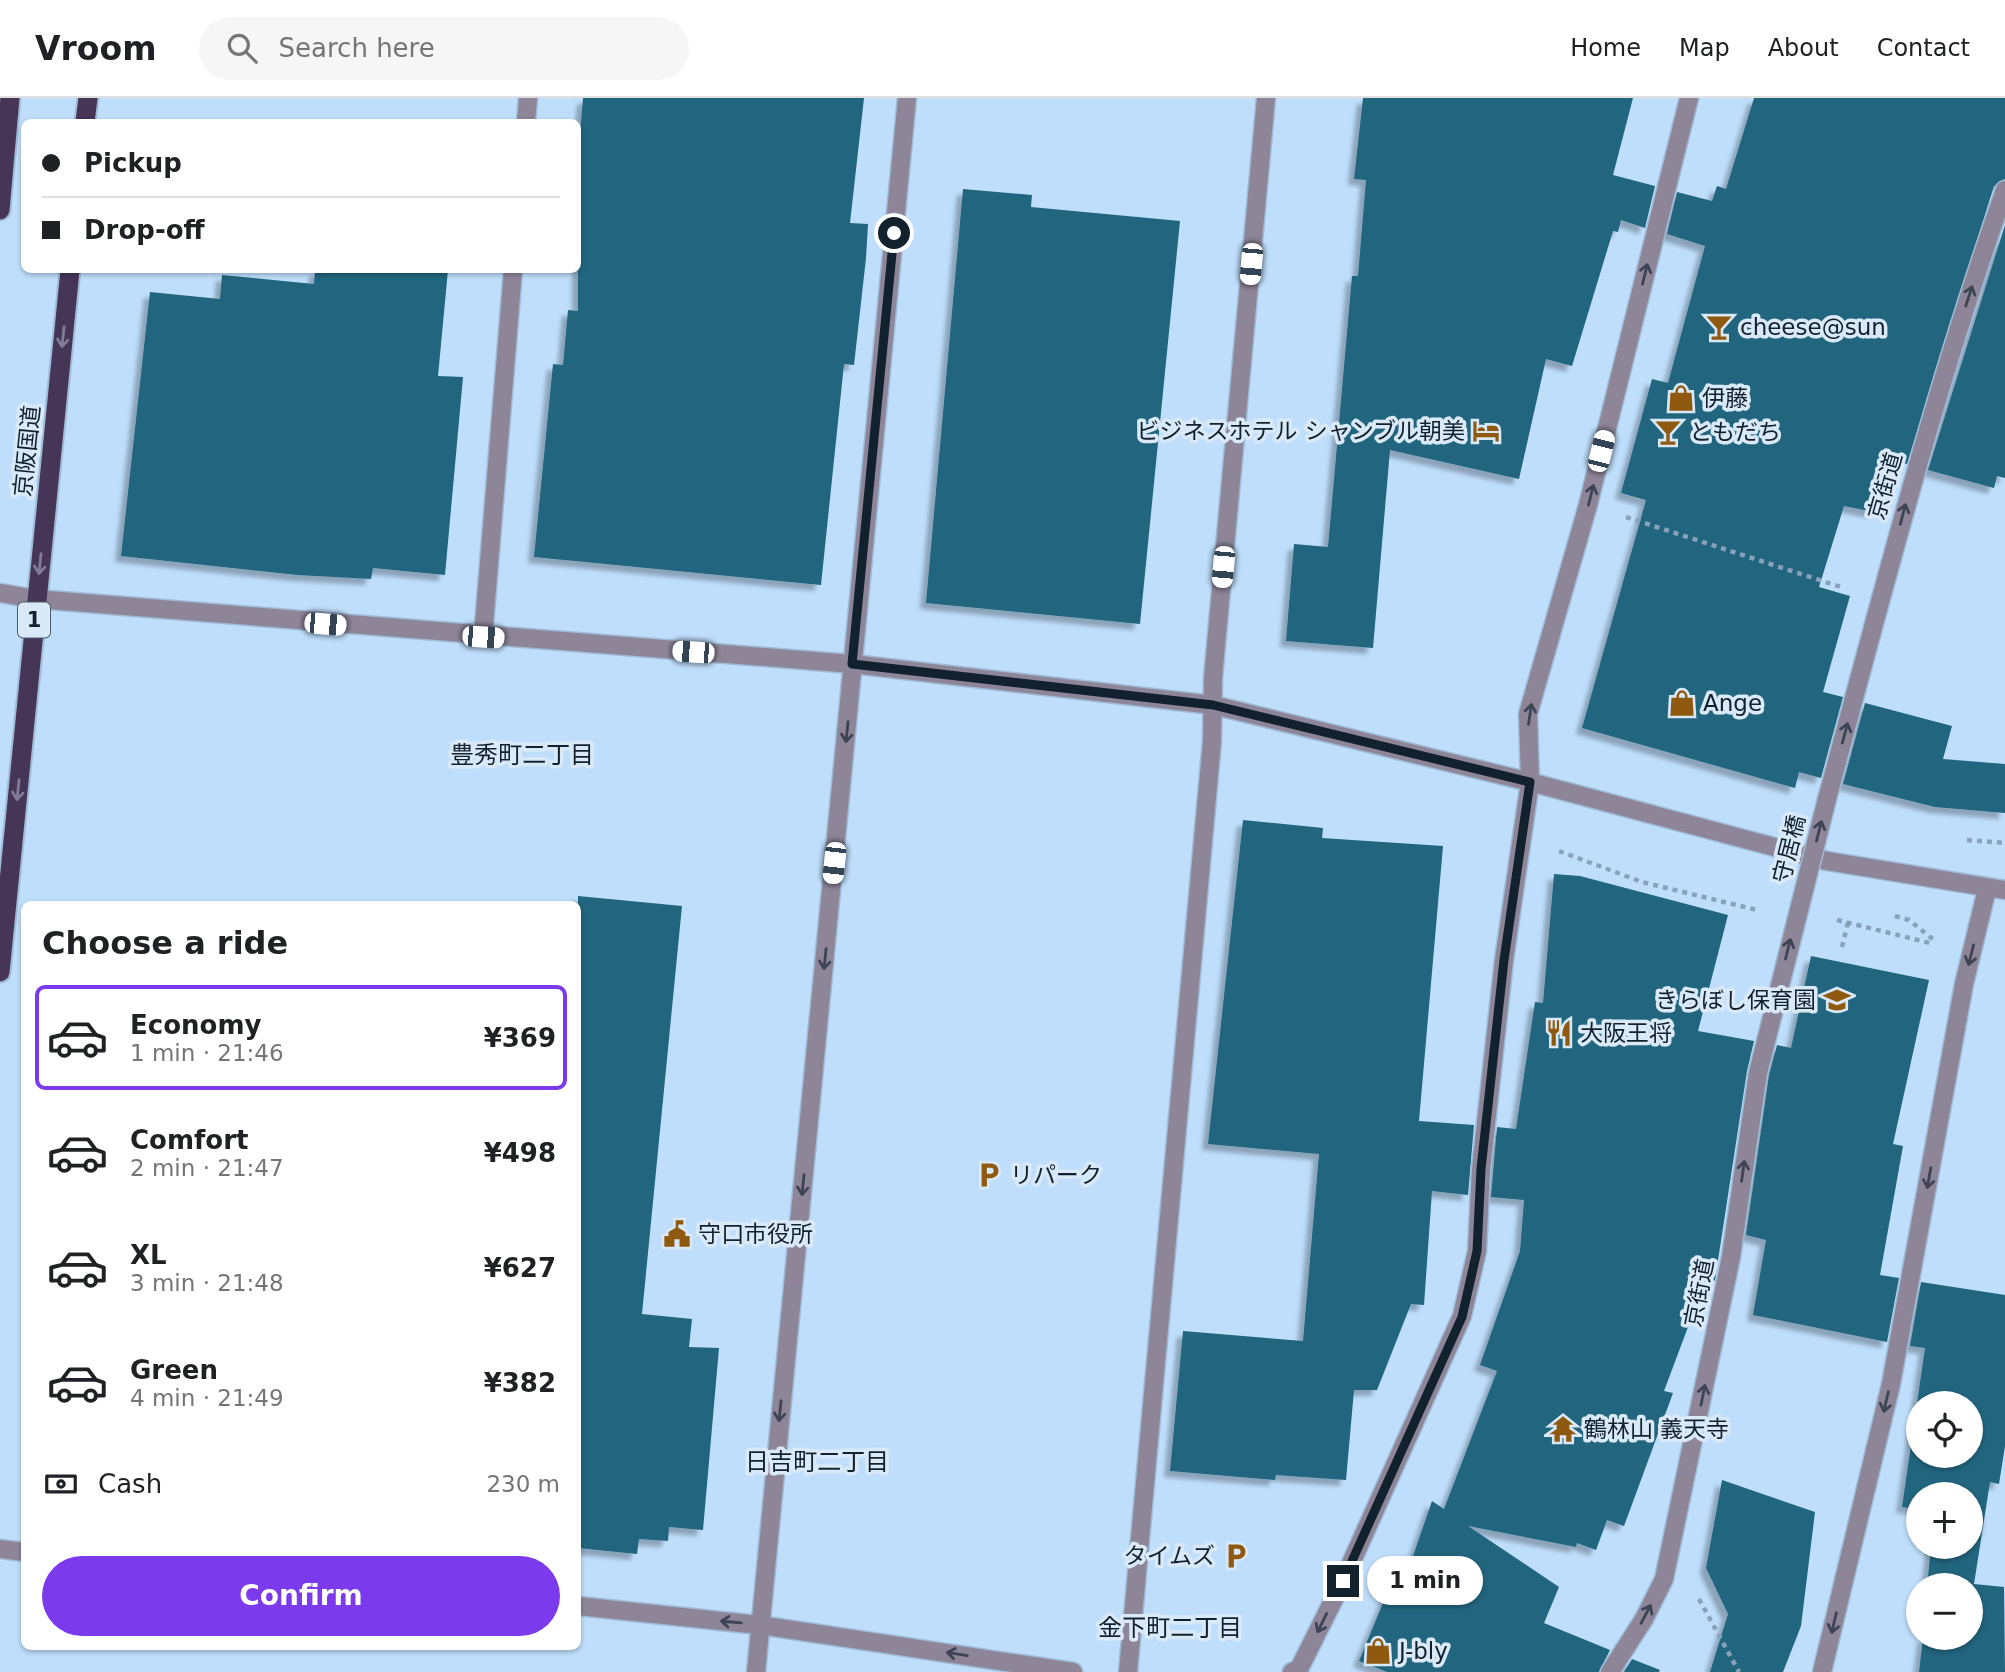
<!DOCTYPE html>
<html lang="en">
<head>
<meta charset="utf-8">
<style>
  :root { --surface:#fff; --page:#f6f6f6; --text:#202124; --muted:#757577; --line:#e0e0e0; --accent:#7c3aed }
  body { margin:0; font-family:"DejaVu Sans","Noto Sans JP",sans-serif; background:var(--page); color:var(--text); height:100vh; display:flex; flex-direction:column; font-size:26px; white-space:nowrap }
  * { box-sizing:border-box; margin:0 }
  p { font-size:23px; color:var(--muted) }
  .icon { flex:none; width:38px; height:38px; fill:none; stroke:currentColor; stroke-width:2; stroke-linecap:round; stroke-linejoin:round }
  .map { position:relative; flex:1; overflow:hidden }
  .sheet { position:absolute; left:21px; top:803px; width:560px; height:749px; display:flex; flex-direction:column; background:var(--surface); border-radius:10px; box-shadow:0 2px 5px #0004 }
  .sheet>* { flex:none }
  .banner { position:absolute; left:21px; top:21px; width:560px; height:154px; border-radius:10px; box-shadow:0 2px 5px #0004; display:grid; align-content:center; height:154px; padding:0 21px; background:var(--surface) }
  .fabs { position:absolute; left:1906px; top:1293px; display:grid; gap:14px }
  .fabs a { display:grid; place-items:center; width:77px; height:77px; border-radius:50%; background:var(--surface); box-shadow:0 2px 5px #0004; font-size:35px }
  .end { position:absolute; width:32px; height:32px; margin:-16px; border:9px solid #12212e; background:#fff; box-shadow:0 0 0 4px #fff }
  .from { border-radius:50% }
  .bubble { position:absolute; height:49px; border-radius:24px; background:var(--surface); box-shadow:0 2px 5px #0004; font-size:23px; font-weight:800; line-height:49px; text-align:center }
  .car { position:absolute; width:21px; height:42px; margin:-21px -10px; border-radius:9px; box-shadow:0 0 5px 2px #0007; background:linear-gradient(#fff 24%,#345 0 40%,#fff 0 76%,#345 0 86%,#fff 0) }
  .banner b { display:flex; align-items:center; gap:24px; height:66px; font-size:26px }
  .banner b+b { border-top:2px solid var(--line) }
  .banner i { width:18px; height:18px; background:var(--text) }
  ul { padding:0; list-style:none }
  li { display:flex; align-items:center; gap:21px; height:105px; margin:0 14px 10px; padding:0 7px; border:4px solid transparent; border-radius:10px }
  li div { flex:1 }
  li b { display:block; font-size:26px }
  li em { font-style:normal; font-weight:800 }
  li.on { border-color:var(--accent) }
  li>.icon { width:63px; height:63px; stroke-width:1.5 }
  h2 { padding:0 21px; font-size:32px; line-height:84px }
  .pay { display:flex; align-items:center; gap:18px; height:77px; padding:0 21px; font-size:26px }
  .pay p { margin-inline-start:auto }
  .primary-button { display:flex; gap:14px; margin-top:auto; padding:14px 21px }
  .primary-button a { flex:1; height:80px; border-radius:42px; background:var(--accent); color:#fff; font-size:28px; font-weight:800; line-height:80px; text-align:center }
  header { display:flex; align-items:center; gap:42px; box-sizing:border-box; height:98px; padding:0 35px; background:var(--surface); border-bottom:2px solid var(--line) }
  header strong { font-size:33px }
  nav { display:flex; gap:38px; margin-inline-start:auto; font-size:24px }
  .search { width:490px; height:63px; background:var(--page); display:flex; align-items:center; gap:18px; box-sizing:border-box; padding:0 24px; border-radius:38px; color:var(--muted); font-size:26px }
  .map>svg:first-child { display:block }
  .building { fill:#21657e; fill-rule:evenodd; filter:url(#shadow) }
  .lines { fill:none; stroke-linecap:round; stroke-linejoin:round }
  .minor-casing { stroke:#9fbcd7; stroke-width:21 }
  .trunk-casing { stroke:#9fbcd7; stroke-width:23 }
  .path { stroke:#88a2bb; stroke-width:4.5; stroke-dasharray:5 5; stroke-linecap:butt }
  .minor { stroke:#8e8599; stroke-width:18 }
  .trunk { stroke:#463557; stroke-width:19 }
  .minor-bridge-casing { stroke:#9fbcd7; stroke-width:21; stroke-linecap:butt }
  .minor-bridge { stroke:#8e8599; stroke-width:18 }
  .oneway { stroke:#3d4453 }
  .oneway2 { stroke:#817d97 }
  .route { stroke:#12212e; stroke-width:9 }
  .labels { text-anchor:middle; stroke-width:7; stroke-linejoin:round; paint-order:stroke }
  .shield { fill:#d9e9f8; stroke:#4e5d6b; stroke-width:2 }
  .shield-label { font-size:21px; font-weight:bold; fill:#12212e }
  .poi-label { font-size:23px; fill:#12212e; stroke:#d9e9f8; text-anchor:start }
  .street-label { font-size:23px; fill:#12212e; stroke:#d9e9f8 }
  .neighbourhood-label { font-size:24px; fill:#12212e; stroke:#d9e9f8 }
</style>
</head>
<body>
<header>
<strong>Vroom</strong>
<div class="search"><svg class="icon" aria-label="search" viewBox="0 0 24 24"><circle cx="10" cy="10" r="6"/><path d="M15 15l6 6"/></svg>Search here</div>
<nav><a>Home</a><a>Map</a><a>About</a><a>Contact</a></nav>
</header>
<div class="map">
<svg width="2005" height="1574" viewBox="0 0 2005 1574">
  <defs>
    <filter id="shadow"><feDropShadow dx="-6" dy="6" stdDeviation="2" flood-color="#0004"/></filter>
  </defs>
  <rect width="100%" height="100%" fill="#bedefc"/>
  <path class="building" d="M583 0H864L850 125 868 126 866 160 854 267 844 266 821 487 534 459 553 266 563 267 568 212 578 213V61Z
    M1363 0H1633L1613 77 1655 88 1645 130 1621 122 1618 134 1613 133 1572 268 1546 261 1519 381 1390 352 1373 550 1286 543 1294 446 1328 449 1352 178H1358L1366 82 1354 81Z
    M1754 0H2005V81L1994 88 1907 366 1887 361 1874 414 1844 408 1819 489 1850 498 1823 594 1843 599 1821 680 1799 674 1795 690 1582 630 1646 402 1621 395 1652 281 1668 285 1705 148 1667 136 1677 94 1712 103 1717 88 1726 91Z
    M963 91 1032 97 1031 109 1180 123 1140 526 926 505Z
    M2005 127V380L1997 378 1994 390 1928 372Z
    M315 172H448L438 278 463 279 445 477 373 470 371 481 298 477 121 458 150 194 220 201 222 177 314 186Z
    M1865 605 1952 628 1943 661 2005 666V715L1935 709 1843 686Z
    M1243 722 1323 730 1322 740 1443 748 1419 1023 1474 1027 1468 1097 1432 1093 1424 1207 1411 1206 1377 1292H1354L1346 1382 1276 1377 1275 1382 1170 1373 1183 1233 1303 1243 1319 1056 1208 1046Z
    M1554 776 1580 778 1728 817 1698 933 1754 943 1747 973 1715 1182 1705 1207 1697 1205 1664 1293 1673 1295 1624 1428 1607 1422 1596 1452 1577 1445 1576 1449 1468 1428 1559 1489 1544 1525 1610 1552 1599 1574H1387L1359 1563 1402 1459 1412 1461 1432 1403 1444 1411 1497 1273 1480 1267 1520 1153 1524 1102 1491 1099 1497 1029 1516 1031 1535 904 1543 905Z
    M578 798 682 808 642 1216 692 1221 689 1249 719 1250 703 1432 669 1429 668 1443 639 1441 637 1456 578 1450Z
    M1811 858 1929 882 1893 1046 1903 1048 1880 1177 1899 1180 1887 1244 1753 1217 1766 1142 1746 1137 1769 977 1777 947 1791 950Z
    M1921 1184 2005 1197V1348L1999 1386 1990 1384 1974 1486 2004 1489 2005 1574H1919L1923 1540H1970V1488H1927L1931 1449H1970V1396H1918V1411L1902 1409 1925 1250 1910 1248ZM1918 1306H1970V1358H1918Z
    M1722 1382 1815 1414 1801 1528 1783 1574H1710L1728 1516 1706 1470Z
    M1632 1561 1660 1572 1659 1574H1624Z"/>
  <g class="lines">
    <defs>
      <path id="minor" d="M526 24 528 0
        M0 495 36 501 852 566 1213 607 1530 684 1827 763 2005 792
        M483 539 513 172
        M1827 701C1882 497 1934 292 2005 92
        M0 1451 24 1454
        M578 1508 759 1527 1073 1574
        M756 1574 907 0
        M1128 1574 1212 643 1213 580 1266 0
        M1292 1574 1299 1571 1343 1483 1462 1218 1477 1153 1481 1071 1504 862 1530 684 1528 616 1588 407 1689 0
        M1610 1574 1644 1521 1664 1481 1731 1159 1758 975 1799 812
        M1822 1574 1891 1286 1964 886 1987 791"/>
      <path id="trunk" d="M85 24 88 0
        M0 112 10 0
        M0 874 70 172"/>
    </defs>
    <use href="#minor" class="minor-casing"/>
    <use href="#trunk" class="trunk-casing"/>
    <path class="path" d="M1626 419 1844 490
      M1967 742 2005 745
      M1559 753 1642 784 1757 812
      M1895 818 1909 822 1934 842
      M1837 822 1934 846
      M1842 849 1848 824
      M1699 1501 1739 1574"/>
    <use href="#minor" class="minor"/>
    <use href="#trunk" class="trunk"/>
    <defs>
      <path id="minor-bridge" d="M1799 812 1827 701"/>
    </defs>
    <use href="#minor-bridge" class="minor-bridge-casing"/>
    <use href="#minor-bridge" class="minor-bridge"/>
  </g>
  <defs><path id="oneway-shaft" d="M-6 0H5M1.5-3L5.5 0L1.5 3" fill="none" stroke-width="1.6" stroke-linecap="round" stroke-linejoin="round" transform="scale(1.75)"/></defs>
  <g class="oneway">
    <use href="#oneway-shaft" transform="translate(1645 176) rotate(-76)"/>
    <use href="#oneway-shaft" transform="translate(1969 198) rotate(-72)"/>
    <use href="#oneway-shaft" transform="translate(1591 397) rotate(-76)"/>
    <use href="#oneway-shaft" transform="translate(1903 416) rotate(-75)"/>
    <use href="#oneway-shaft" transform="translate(1530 616) rotate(-82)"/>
    <use href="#oneway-shaft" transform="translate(847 634) rotate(96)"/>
    <use href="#oneway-shaft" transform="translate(1845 635) rotate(-75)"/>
    <use href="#oneway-shaft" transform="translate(1819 733) rotate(-76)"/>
    <use href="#oneway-shaft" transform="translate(1788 851) rotate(-76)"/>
    <use href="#oneway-shaft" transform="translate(1971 857) rotate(104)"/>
    <use href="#oneway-shaft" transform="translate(825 861) rotate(96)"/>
    <use href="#oneway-shaft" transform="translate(1743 1073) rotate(-82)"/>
    <use href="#oneway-shaft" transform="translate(1929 1080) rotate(100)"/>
    <use href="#oneway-shaft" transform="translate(803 1087) rotate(96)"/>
    <use href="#oneway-shaft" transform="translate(1703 1297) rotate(-79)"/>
    <use href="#oneway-shaft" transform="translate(1886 1304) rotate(103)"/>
    <use href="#oneway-shaft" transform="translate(780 1313) rotate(96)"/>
    <use href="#oneway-shaft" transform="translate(1646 1516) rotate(-62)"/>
    <use href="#oneway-shaft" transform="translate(731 1524) rotate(-175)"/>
    <use href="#oneway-shaft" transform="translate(1322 1525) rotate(116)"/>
    <use href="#oneway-shaft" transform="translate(1834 1525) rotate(103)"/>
    <use href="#oneway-shaft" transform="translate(957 1556) rotate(-171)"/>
  </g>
  <g class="oneway2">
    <use href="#oneway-shaft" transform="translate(63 239) rotate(96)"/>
    <use href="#oneway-shaft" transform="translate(40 466) rotate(96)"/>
    <use href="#oneway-shaft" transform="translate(18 692) rotate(96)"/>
  </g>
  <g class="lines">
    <path class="route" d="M894 135 852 566 1213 607 1530 684 1504 862 1481 1071 1477 1153 1462 1219 1343 1483"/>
  </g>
  <defs>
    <symbol id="bar-bare" viewBox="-9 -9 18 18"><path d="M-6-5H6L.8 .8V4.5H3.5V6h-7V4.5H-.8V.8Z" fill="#905910" stroke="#d9e9f8" stroke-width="2.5" paint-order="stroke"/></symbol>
    <symbol id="shop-bare" viewBox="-9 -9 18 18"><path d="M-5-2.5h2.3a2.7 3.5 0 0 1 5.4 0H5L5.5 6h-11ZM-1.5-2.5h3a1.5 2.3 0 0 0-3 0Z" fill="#905910" stroke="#d9e9f8" stroke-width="2.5" paint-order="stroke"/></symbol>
    <symbol id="hotel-bare" viewBox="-9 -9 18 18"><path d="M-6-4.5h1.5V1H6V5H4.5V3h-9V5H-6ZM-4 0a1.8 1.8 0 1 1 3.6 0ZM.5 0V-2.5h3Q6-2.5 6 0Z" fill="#905910" stroke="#d9e9f8" stroke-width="2.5" paint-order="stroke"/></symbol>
    <symbol id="school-bare" viewBox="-9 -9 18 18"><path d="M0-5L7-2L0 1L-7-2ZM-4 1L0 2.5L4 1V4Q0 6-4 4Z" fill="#905910" stroke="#d9e9f8" stroke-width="2.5" paint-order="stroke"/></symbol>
    <symbol id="restaurant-bare" viewBox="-9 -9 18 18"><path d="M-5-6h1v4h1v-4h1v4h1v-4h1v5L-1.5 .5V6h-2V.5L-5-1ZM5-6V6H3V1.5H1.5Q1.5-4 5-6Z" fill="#905910" stroke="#d9e9f8" stroke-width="2.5" paint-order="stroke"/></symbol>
    <symbol id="parking-bare" viewBox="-9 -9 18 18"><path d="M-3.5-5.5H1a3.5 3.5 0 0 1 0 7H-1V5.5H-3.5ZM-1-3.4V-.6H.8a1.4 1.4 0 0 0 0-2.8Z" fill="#905910" stroke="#d9e9f8" stroke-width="2.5" paint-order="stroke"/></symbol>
    <symbol id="civic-bare" viewBox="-9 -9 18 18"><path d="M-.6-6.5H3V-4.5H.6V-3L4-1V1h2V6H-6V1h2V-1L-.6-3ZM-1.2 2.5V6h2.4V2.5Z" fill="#905910" stroke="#d9e9f8" stroke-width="2.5" paint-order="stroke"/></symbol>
    <symbol id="temple-bare" viewBox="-9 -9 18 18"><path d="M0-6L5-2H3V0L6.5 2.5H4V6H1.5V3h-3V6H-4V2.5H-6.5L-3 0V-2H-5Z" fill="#905910" stroke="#d9e9f8" stroke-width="2.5" paint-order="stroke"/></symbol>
  </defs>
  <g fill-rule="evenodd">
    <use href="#bar-bare" x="1700" y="210" width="38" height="38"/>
    <use href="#shop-bare" x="1662" y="281" width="38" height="38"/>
    <use href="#hotel-bare" x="1467" y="314" width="38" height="38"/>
    <use href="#bar-bare" x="1649" y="315" width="38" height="38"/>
    <use href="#shop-bare" x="1663" y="586" width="38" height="38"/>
    <use href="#school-bare" x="1818" y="883" width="38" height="38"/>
    <use href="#restaurant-bare" x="1540" y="916" width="38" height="38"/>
    <use href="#parking-bare" x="970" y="1058" width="38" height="38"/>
    <use href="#civic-bare" x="658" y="1117" width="38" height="38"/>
    <use href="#temple-bare" x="1544" y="1312" width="38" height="38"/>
    <use href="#parking-bare" x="1217" y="1439" width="38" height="38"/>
    <use href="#shop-bare" x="1359" y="1534" width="38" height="38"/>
  </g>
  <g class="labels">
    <rect class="shield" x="18" y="504.5" width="32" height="35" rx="5"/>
    <g class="shield-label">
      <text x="34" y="529">1</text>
    </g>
    <g class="poi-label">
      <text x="1740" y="237">cheese@sun</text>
      <text x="1702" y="308">伊藤</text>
      <text x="1465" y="341" text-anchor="end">ビジネスホテル シャンブル朝美</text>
      <text x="1689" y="342">ともだち</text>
      <text x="1703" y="613">Ange</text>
      <text x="1816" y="910" text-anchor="end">きらぼし保育園</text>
      <text x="1580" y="943">大阪王将</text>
      <text x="1010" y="1085">リパーク</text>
      <text x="698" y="1144">守口市役所</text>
      <text x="1584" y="1339">鶴林山 義天寺</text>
      <text x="1215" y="1466" text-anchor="end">タイムズ</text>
      <text x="1399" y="1561">J-bly</text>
    </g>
    <g class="street-label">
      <text transform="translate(27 353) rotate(-84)" y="8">京阪国道</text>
      <text transform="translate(1885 388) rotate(-74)" y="8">京街道</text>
      <text transform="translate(1789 751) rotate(-76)" y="8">守居橋</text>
      <text transform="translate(1699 1195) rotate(-79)" y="8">京街道</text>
    </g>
    <g class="neighbourhood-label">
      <text x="522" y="665">豊秀町二丁目</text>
      <text x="817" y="1372">日吉町二丁目</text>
      <text x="1170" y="1538">金下町二丁目</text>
    </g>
  </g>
</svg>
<div class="fabs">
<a><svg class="icon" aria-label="locate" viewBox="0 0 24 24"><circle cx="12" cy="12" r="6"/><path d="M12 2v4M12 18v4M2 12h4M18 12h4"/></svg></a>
<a>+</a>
<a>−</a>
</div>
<i class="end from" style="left:894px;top:135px"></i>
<i class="end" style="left:1343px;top:1483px"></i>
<div class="bubble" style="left:1367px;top:1458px;width:116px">1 min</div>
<i class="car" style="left:1251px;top:166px;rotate:185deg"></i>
<i class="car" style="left:1601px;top:353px;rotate:14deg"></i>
<i class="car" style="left:1223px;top:469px;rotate:185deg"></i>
<i class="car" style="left:325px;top:526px;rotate:95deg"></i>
<i class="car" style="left:483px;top:539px;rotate:94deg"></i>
<i class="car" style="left:693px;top:554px;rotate:274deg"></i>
<i class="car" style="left:834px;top:765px;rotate:186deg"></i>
<div class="banner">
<b><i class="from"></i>Pickup</b>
<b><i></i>Drop-off</b>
</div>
<section class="sheet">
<h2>Choose a ride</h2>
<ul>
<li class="on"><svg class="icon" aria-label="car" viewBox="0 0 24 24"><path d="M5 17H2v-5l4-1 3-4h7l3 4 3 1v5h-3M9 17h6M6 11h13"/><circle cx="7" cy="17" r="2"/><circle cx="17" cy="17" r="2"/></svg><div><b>Economy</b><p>1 min · 21:46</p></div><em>¥369</em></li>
<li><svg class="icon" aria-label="car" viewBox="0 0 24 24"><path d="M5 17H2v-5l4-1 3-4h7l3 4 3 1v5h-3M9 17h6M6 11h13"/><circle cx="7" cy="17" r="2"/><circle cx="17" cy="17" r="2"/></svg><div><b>Comfort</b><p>2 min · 21:47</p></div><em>¥498</em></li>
<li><svg class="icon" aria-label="car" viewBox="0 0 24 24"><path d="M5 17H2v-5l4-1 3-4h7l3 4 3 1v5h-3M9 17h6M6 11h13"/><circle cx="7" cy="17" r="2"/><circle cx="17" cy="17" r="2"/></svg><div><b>XL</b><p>3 min · 21:48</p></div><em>¥627</em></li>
<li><svg class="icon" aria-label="car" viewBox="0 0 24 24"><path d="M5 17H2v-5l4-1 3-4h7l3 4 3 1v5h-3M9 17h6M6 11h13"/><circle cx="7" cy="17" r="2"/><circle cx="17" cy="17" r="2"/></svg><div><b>Green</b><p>4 min · 21:49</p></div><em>¥382</em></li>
</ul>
<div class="pay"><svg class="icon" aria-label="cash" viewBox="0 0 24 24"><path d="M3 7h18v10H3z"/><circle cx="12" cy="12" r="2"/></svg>Cash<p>230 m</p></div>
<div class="primary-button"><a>Confirm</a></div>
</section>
</div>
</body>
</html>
